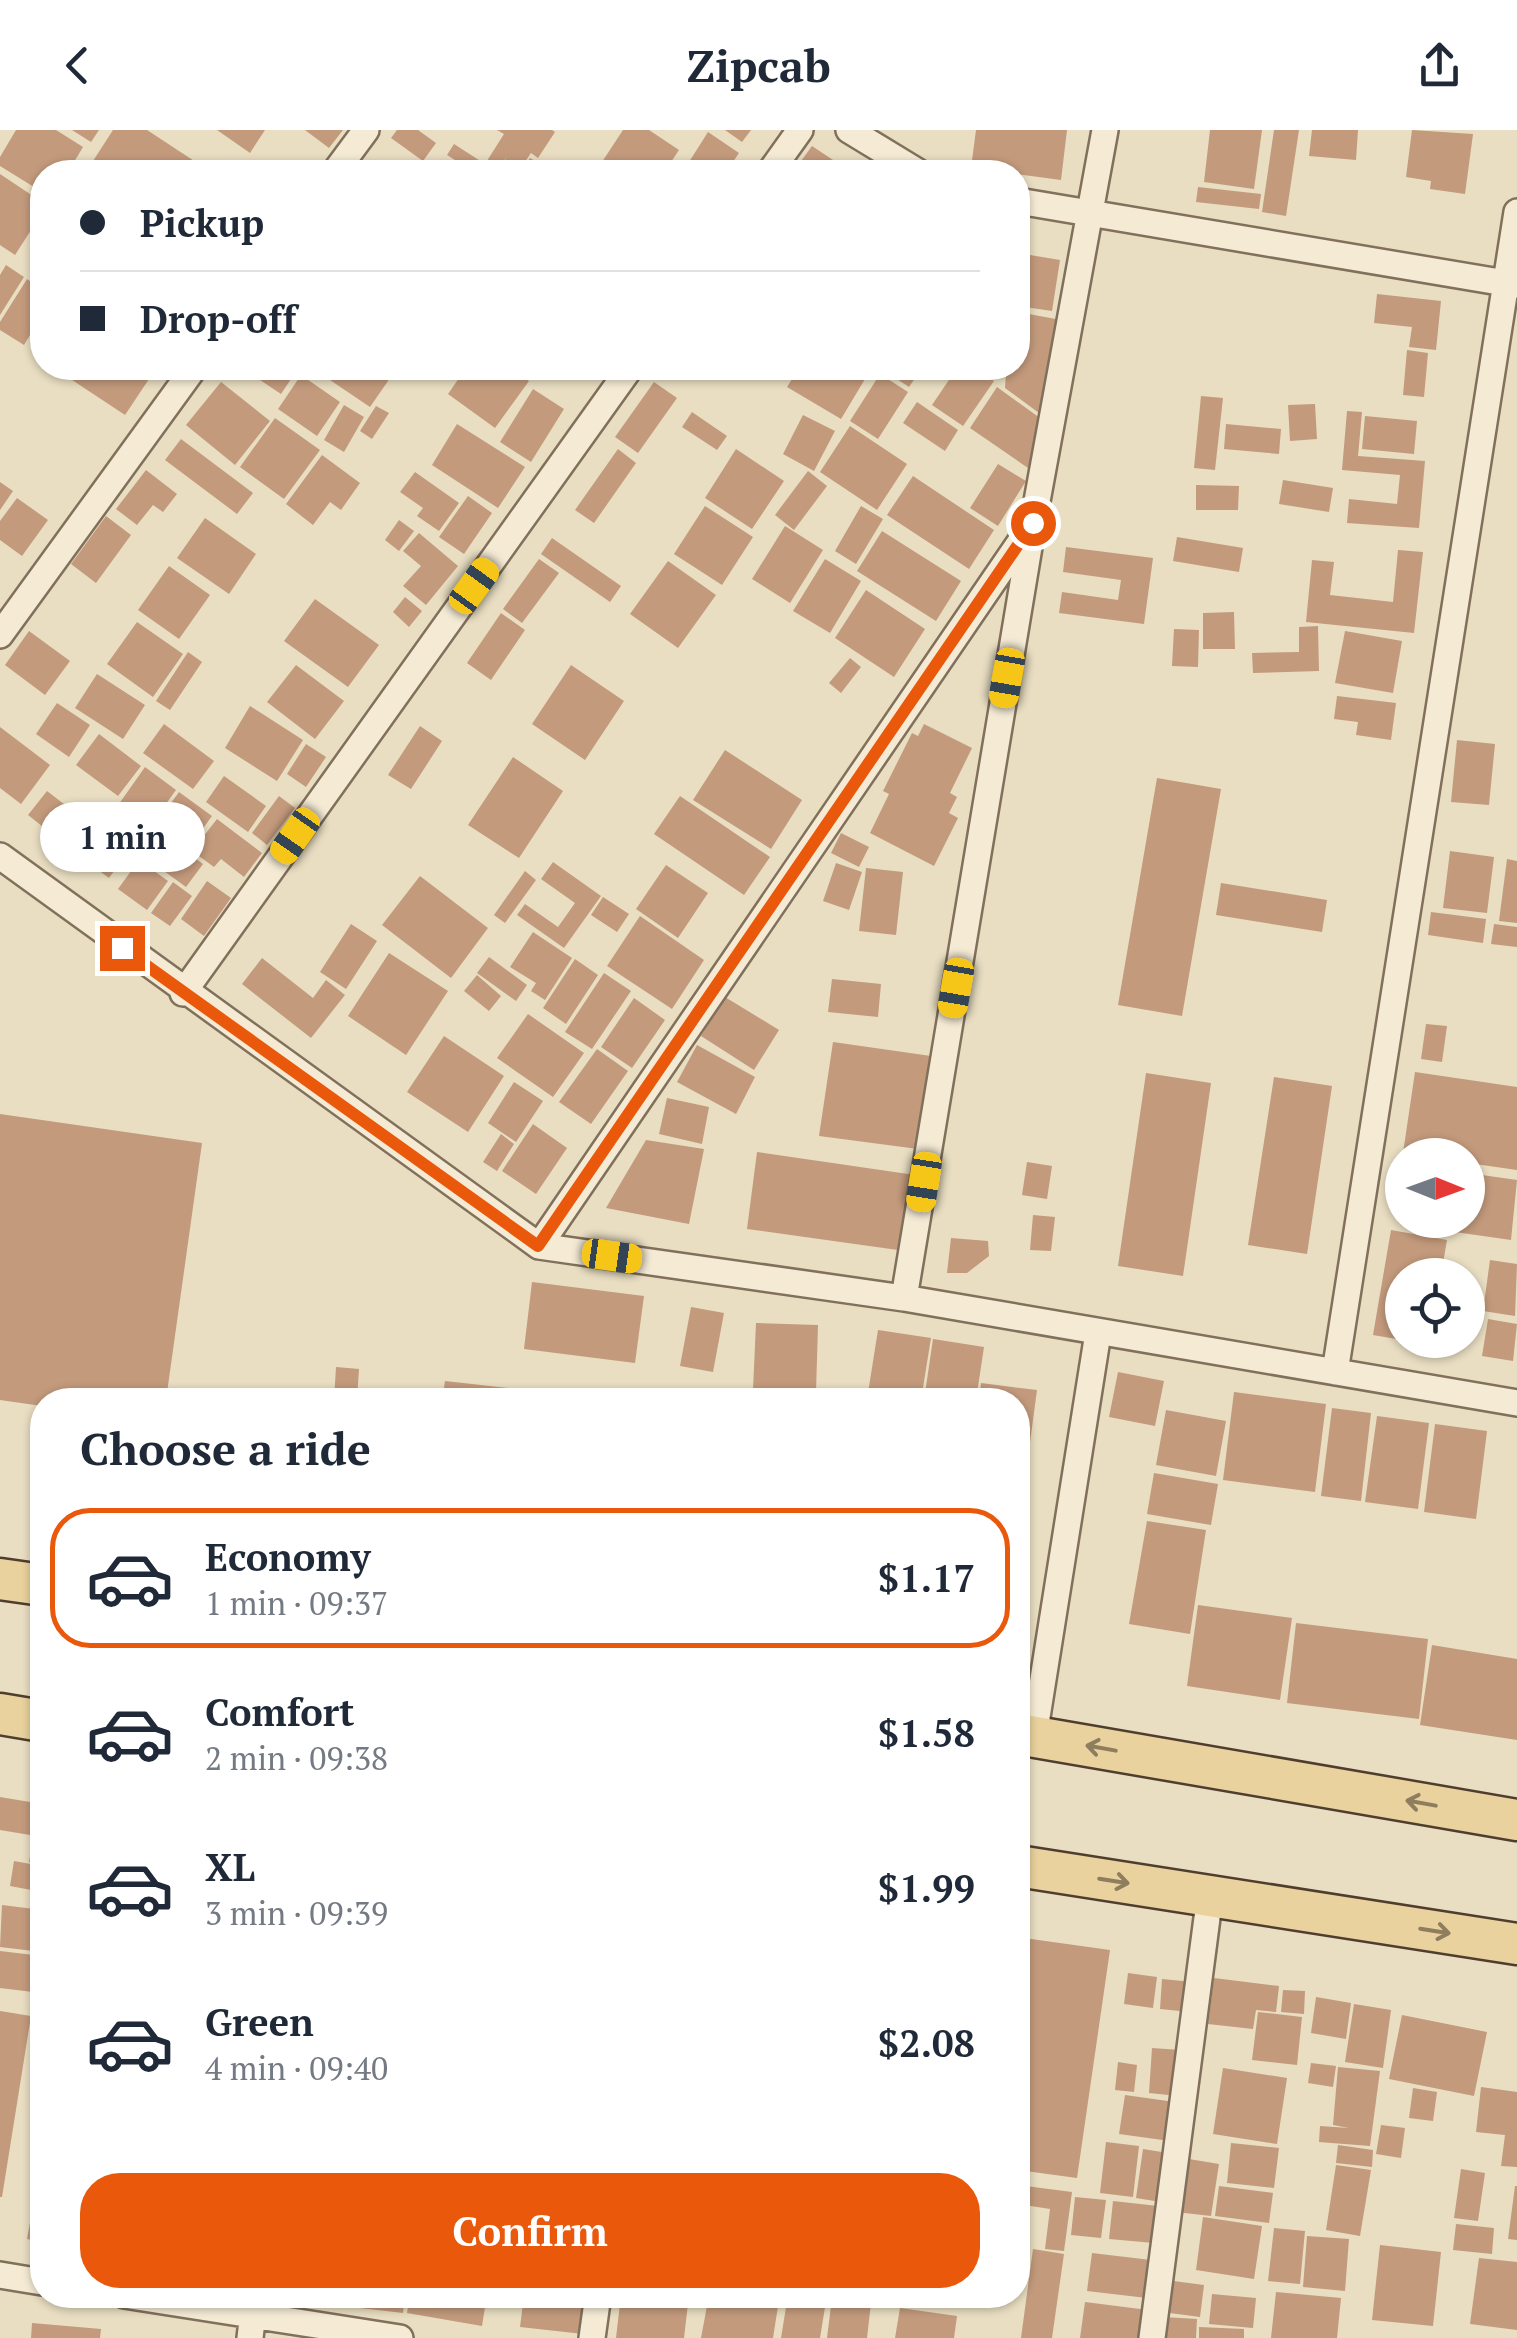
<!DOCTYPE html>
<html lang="en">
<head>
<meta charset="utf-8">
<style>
  :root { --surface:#fff; --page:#f6f6f7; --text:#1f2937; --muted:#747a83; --line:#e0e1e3; --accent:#ea580c }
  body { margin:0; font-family:"PT Serif",serif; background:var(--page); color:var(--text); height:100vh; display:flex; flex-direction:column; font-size:38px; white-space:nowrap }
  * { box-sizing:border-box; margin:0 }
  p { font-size:32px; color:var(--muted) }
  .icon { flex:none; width:55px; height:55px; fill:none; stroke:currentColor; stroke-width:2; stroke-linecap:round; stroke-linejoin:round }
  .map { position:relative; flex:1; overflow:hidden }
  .side { position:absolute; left:30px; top:1258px; width:1000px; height:920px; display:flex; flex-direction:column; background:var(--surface); border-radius:40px; box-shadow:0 2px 8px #0004 }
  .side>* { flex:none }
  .banner { position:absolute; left:30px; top:30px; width:1000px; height:220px; border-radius:40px; box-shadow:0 2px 8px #0004; display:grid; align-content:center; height:220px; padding:0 50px; background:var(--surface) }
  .needle { width:65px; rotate:91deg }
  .buttons { position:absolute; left:1385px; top:1008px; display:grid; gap:20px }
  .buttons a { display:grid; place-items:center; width:100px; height:100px; border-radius:50%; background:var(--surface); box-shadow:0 2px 8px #0004; font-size:50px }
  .end { position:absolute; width:45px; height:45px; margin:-22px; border:12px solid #ea580c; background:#fff; box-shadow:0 0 0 5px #fff }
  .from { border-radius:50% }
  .bubble { position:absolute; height:70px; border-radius:35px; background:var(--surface); box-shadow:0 2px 8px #0004; font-size:32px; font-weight:700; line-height:70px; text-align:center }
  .car { position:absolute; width:30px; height:60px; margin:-30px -15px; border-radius:12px; box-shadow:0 0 8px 2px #0007; background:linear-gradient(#f5c518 24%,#345 0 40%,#f5c518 0 76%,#345 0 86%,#f5c518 0) }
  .banner b { display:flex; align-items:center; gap:35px; height:95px; font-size:38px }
  .banner b+b { border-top:2px solid var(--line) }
  .banner i { width:25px; height:25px; background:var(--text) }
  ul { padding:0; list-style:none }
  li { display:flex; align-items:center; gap:30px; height:140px; margin:0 20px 15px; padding:0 30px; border:5px solid transparent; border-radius:40px }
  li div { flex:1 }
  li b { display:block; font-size:38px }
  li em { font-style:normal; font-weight:700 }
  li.current { border-color:var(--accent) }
  li>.icon { width:90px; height:90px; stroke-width:1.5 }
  h2 { padding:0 50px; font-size:45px; line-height:120px }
  .button { display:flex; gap:20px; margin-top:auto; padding:20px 50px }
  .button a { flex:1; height:115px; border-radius:40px; background:var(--accent); color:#fff; font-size:40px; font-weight:700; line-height:115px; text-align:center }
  header { display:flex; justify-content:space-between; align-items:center; height:130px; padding:0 50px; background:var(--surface); font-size:45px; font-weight:700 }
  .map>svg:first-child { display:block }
  .building { fill:#c39a7c }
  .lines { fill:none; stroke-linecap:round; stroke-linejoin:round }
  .street-casing { stroke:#81705b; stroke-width:30 }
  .primary-casing { stroke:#4f3e2f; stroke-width:45 }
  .street { stroke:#f5ebd5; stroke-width:25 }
  .primary { stroke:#e9d29d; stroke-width:40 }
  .oneway { stroke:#8e7d5e }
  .route { stroke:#ea580c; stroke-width:12 }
</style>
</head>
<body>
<header><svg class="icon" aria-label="back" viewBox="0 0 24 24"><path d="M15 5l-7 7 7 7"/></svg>Zipcab<svg class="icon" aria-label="share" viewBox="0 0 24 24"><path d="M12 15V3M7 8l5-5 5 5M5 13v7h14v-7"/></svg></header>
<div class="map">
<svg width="1517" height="2208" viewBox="0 0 1517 2208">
  <rect width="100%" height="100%" fill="#e9dec2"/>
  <path class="building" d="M16 0H56L83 17 68 42H42V62L0 36V27Z
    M72 0H99L91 12Z
    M113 0H147L211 42H110L93 31Z
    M217 0H265L250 23Z
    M305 0H343L329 18Z
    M397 0H418L436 13 423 31 391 8Z
    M497 0H552L555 2 538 28 531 23 518 42H499L507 26 497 42H474L447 25 454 14 485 34 504 4Z
    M623 0H649L679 20 667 38 674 42H611L600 35Z
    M725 0H751L742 12Z
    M976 0H1067L1061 50 971 38Z
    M1210 0H1262L1254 59 1204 52Z
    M1274 0H1299L1286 86 1262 82Z
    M1312 0H1358L1356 30 1309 26Z
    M1412 0 1473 4 1465 64 1430 59 1431 51 1406 47Z
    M708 2 739 23 726 42H705L689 32Z
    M812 16 851 42H793Z
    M530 28 553 42H521Z
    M0 44 42 72V83L15 125 0 115Z
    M1198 57 1261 64 1259 79 1196 72Z
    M1018 123 1060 130 1052 181 1018 176Z
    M42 127V154L30 145Z
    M6 135 24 147 0 185V145Z
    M27 149 42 159V185L24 215 0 200V192Z
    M1377 164 1441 171 1436 220 1409 217 1412 197 1374 193Z
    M1018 182 1061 190 1043 286 1005 258 1006 244 987 239 1018 238Z
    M1407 220 1428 223 1424 267 1403 265Z
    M54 238H151L155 240 125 285Z
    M242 238H292L297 240 281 264Z
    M338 238H397L370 277 330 250Z
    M466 238H510L529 251 495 298 448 264Z
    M799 238H858L868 244 841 289 787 257Z
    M880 238H922L909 257Z
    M957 238H974L994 251 963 296 932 275Z
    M880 244 908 262 878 309 850 291Z
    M301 245 340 272 317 306 278 279Z
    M221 252 270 291 235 335 186 295Z
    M654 252 677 268 638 323 615 307Z
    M997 257 1040 288 1028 338 970 298Z
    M533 259 564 279 531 332 500 312Z
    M1201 266 1223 268 1215 340 1194 338Z
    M917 272 958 300 945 321 903 293Z
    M1315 274 1317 309 1290 311 1288 275Z
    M344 275 364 287 344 322 324 310Z
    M376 276 389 283 372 309 360 301Z
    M1347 281 1362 282 1358 326 1425 331 1419 398 1347 393 1349 369 1397 374 1400 345 1342 340Z
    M692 282 727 306 717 320 682 297Z
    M803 285 835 301 814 341 783 324Z
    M1365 286 1417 291 1414 324 1362 319Z
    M275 288 320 320 284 369 240 337Z
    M457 294 525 337 498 378 432 335Z
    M1226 294 1281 299 1279 324 1224 319Z
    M850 296 907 334 877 380 820 342Z
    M181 309 253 363 237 384 165 330Z
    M618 319 636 333 594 393 575 380Z
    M736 319 784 351 752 399 705 368Z
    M322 325 360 353 341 380 330 372 313 395 286 374Z
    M998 334 1026 351 998 396 970 378Z
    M146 340 177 364 163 382 153 375 137 395 116 379Z
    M808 341 827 356 794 400 775 385Z
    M415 342 459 373 439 401 417 386 423 378 400 362Z
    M913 346 994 400 969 439 887 385Z
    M1283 350 1333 358 1329 382 1279 374Z
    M0 352 13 361 0 380Z
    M1196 355 1239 356 1238 380H1196Z
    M468 366 492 383 464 424 439 407Z
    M17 368 48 390 22 426 0 410V391Z
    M705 376 753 407 722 455 674 424Z
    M861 376 883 389 856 434 835 421Z
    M106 386 131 405 96 453 71 434Z
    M205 388 256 424 229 464 177 428Z
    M399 390 414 401 399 421 385 410Z
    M785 396 823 420 790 473 752 449Z
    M882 401 961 451 936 491 857 441Z
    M419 403 458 436 426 475 403 456 421 436 403 421Z
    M1177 407 1243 418 1239 442 1173 431Z
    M552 408 621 456 610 472 541 424Z
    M1066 417 1153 428 1144 494 1059 483 1062 462 1118 470 1121 450 1063 442Z
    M1398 420 1423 422 1414 503 1306 492 1312 430 1334 432 1330 465 1393 472Z
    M539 429 559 443 522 493 503 479Z
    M825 429 861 451 830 503 793 481Z
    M668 431 716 465 678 518 630 484Z
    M169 436 210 465 179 509 138 480Z
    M866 460 925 499 894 547 835 508Z
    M405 467 422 481 409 497 393 482Z
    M315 469 379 515 348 557 284 511Z
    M1234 482 1235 519H1203V483Z
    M501 483 525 500 491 550 467 533Z
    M137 492 183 524 153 567 107 534Z
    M1318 496 1319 541 1253 543 1252 523 1299 522V497Z
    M1174 499 1199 500 1198 537 1172 536Z
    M29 501 70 531 45 565 5 535Z
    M1345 501 1402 511 1393 563 1335 553Z
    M188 522 202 532 170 580 156 571Z
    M850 528 861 537 841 563 829 553Z
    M296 535 344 571 315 609 267 572Z
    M571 535 624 571 585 630 532 594Z
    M97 544 145 575 123 609 75 578Z
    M1337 566 1396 573 1391 610 1356 605 1358 592 1334 589Z
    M57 573 90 595 69 627 36 604Z
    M250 576 303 610 277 651 225 618Z
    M164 594 214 631 193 659 143 623Z
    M924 594 972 618 950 663 957 667 949 683 958 688 934 736 870 703 889 664 883 661 912 603 918 606Z
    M420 596 442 611 411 659 388 645Z
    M0 597 50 635 21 674 0 658Z
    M99 604 141 636 118 666 76 635Z
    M1457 610 1495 614 1489 675 1451 672Z
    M306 614 326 627 306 657 287 644Z
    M725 620 802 670 771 719 693 670Z
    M513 627 563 661 519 728 468 695Z
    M145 637 176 660 144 704 114 681Z
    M224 646 266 676 248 702 206 672Z
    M1157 648 1221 659 1182 886 1118 875Z
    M47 661 86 691 67 716 28 685Z
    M179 662 212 686 196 708 163 684Z
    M279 666 295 678 267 715 252 703Z
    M680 666 770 727 744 765 654 704Z
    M217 689 262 723 244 747 221 729 214 737 192 721Z
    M90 690 130 719 109 748 69 719Z
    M841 703 869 717 859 737 831 723Z
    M164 705 203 734 186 757 146 728Z
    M1450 721 1494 727 1487 783 1443 778Z
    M1507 729 1517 731V793L1499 791Z
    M139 730 168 751 147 780 118 759Z
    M553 732 601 766 564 818 517 785 525 774 558 797 575 773 541 749Z
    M836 733 862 742 849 780 823 771Z
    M666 735 708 763 678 808 636 779Z
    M866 738 903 742 896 805 859 801Z
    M525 741 536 750 505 793 494 785Z
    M420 746 488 798 451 848 382 795Z
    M207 751 231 768 204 806 181 789Z
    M173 752 192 766 170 796 151 783Z
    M1221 753 1327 770 1322 802 1216 785Z
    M603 767 629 784 617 802 591 785Z
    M1431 782 1486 789 1483 813 1428 805Z
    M640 786 704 830 672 879 607 836Z
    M351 794 377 811 346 859 320 842Z
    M1494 794 1517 797V817L1491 814Z
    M533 802 572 828 545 870 531 861 536 853 510 837Z
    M389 823 448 861 406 925 348 886Z
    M489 827 527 855 516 871 477 843Z
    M262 828 313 868 326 850 345 865 311 908 242 854Z
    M575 829 598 845 566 894 543 878Z
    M604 843 631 861 592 919 565 902Z
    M477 845 501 866 489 881 464 861Z
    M832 849 881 854 878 887 828 882Z
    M725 867 779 900 754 940 701 906Z
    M634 868 665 890 632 938 601 917Z
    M528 884 584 923 553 967 497 928Z
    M1426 894 1447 896 1442 932 1421 929Z
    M444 906 504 946 468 1002 407 962Z
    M833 912 931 926 918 1019 819 1006Z
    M697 915 755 947 736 984 677 952Z
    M597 919 628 941 591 994 559 972Z
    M1415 942 1517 957V1040L1468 1033V1025L1403 1023Z
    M1146 943 1211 953 1183 1146 1118 1136Z
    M1274 947 1332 956 1307 1124 1248 1115Z
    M514 952 543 971 516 1012 488 993Z
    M667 968 709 977 702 1014 659 1004Z
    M0 984 202 1013 166 1270H42V1276L0 1270Z
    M533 994 567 1018 536 1064 502 1041Z
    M501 1004 514 1014 497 1041 483 1032Z
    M646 1010 704 1019 689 1094 606 1078Z
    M757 1022 915 1045 905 1121 747 1099Z
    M1027 1032 1052 1036 1047 1069 1022 1065Z
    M1468 1043 1517 1050 1511 1110 1448 1101 1450 1090H1468Z
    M1033 1085 1055 1087 1051 1121 1030 1120Z
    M1391 1100 1447 1110 1441 1145H1402V1210L1373 1205Z
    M951 1108 988 1111 989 1126 967 1143H947Z
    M1490 1130 1517 1134 1515 1186 1483 1181Z
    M532 1152 644 1166 635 1233 524 1219Z
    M691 1177 724 1183 713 1242 680 1236Z
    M1488 1189 1517 1194 1513 1231 1482 1226Z
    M756 1193 818 1195 816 1262 753 1260Z
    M878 1200 931 1208 921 1270 868 1263Z
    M933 1209 984 1217 976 1270H924Z
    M336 1237 359 1239 357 1270H334Z
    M1118 1242 1164 1251 1155 1296 1109 1287Z
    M445 1251 527 1260 526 1270H442Z
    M981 1253 1037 1260 1029 1320 1018 1319V1270H979Z
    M1234 1262 1326 1274 1315 1362 1223 1350Z
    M1332 1278 1371 1283 1361 1371 1321 1366Z
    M1166 1280 1226 1291 1216 1346 1156 1335Z
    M1377 1286 1429 1293 1418 1379 1365 1372Z
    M1435 1294 1487 1301 1476 1389 1424 1382Z
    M1018 1321 1027 1323 1020 1372 1018 1371Z
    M1154 1343 1218 1354 1211 1395 1147 1384Z
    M1147 1391 1206 1400 1190 1504 1129 1494Z
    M1198 1475 1292 1488 1280 1570 1187 1556Z
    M1296 1493 1428 1509 1419 1589 1287 1573Z
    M1432 1515 1517 1529V1610L1420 1595Z
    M0 1667 42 1674V1707L0 1700Z
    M32 1715 42 1716V1733L29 1732Z
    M14 1731 42 1736V1762L10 1756Z
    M2 1775 42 1780V1822L0 1817Z
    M1024 1808 1110 1820 1077 2048 1018 2040V1853Z
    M0 1821 42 1826 41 1863 0 1858Z
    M1128 1843 1157 1847 1153 1878 1124 1874Z
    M1214 1848 1279 1856 1276 1882 1256 1880 1253 1899 1208 1894Z
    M1162 1849 1193 1852 1190 1882 1160 1879Z
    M1283 1860 1305 1861 1304 1884 1281 1882Z
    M1316 1867 1351 1873 1346 1909 1311 1903Z
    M1354 1874 1391 1880 1383 1938 1345 1932Z
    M0 1881 31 1886 2 2067H0Z
    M1258 1882 1302 1887 1297 1935 1252 1930Z
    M1402 1885 1487 1902 1474 1966 1389 1949Z
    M1152 1918 1181 1920 1178 1966 1149 1963Z
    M1118 1932 1137 1935 1134 1962 1115 1960Z
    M1311 1933 1336 1936 1333 1957 1308 1953Z
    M1338 1937 1380 1941 1370 2016 1319 2012 1320 1996 1349 1998 1333 1995Z
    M1223 1938 1287 1948 1277 2014 1213 2004Z
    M1481 1957 1517 1962V2037L1501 2036 1505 2005 1476 2002Z
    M1413 1958 1437 1962 1433 1991 1409 1988Z
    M1125 1965 1175 1972 1170 2011 1119 2004Z
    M1381 1995 1405 1998 1401 2028 1376 2024Z
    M1106 2012 1139 2016 1133 2067 1100 2063Z
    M1231 2013 1279 2018 1274 2058 1227 2053Z
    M1338 2015 1373 2020 1372 2037 1336 2033Z
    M1143 2019 1168 2023 1161 2072 1136 2068Z
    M1183 2028 1219 2034 1211 2086 1176 2082Z
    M1336 2035 1371 2040 1360 2106 1326 2100Z
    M1461 2039 1485 2043 1478 2091 1454 2088Z
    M37 2054 42 2055V2112L27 2109Z
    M1018 2055 1072 2062 1064 2121 1045 2119 1050 2079 1018 2074Z
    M1219 2056 1273 2063 1269 2093 1215 2086Z
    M1515 2056H1517V2110L1508 2109Z
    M1075 2067 1106 2070 1101 2108 1071 2105Z
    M1113 2071 1158 2076 1154 2113 1109 2109Z
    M1203 2087 1262 2096 1254 2149 1196 2140Z
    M1456 2094 1494 2098 1492 2124 1453 2120Z
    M1274 2098 1305 2101 1300 2154 1268 2151Z
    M1307 2106 1349 2109 1345 2161 1303 2157Z
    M1380 2115 1441 2122 1433 2196 1372 2190Z
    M1033 2119 1064 2124 1052 2208H1021Z
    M1092 2123 1151 2130 1147 2168 1087 2161Z
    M1479 2128 1517 2132V2200L1470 2194Z
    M1166 2150 1204 2155 1200 2187 1162 2182Z
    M1276 2162 1341 2168 1337 2208H1271Z
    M1212 2164 1256 2168 1253 2198 1209 2194Z
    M293 2165H333L332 2173Z
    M362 2165H405L403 2183 360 2178Z
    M410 2165H487L482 2196 407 2183Z
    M524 2165H588L583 2204 520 2197Z
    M621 2165H689L684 2208H616Z
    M709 2165 779 2170 773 2208H701Z
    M788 2165H827L820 2208H781Z
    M832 2168 871 2173 867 2208H827Z
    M1085 2172 1148 2180 1145 2208H1080Z
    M900 2178 957 2186 954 2208H895Z
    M1163 2187 1197 2189 1196 2208H1162Z
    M32 2193 101 2199 100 2208H31Z
    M1199 2197 1244 2199V2208H1199Z"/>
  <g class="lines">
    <defs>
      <path id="street" d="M849 0 918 42
        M335 42 366 0
        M770 42 800 0
        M1018 71 1517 155
        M0 505 194 238
        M0 726 539 1116 904 1168 1517 1273
        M183 863 630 238
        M539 1116 1027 402
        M904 1168 1033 393 1105 0
        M1335 1242 1517 82
        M1034 1606 1098 1203
        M0 2145 42 2152
        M124 2165 400 2208
        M250 2208 255 2165
        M592 2208 598 2165
        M1152 2208 1210 1765"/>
      <path id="primary" d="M0 1449 42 1455
        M0 1584 42 1591
        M1018 1604 1517 1690
        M1018 1736 1517 1814"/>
    </defs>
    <use href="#street" class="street-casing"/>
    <use href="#primary" class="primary-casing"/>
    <use href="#street" class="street"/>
    <use href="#primary" class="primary"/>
  </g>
  <defs><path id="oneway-shaft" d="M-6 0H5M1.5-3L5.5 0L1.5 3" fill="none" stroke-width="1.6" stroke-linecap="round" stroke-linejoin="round" transform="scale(2.5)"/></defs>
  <g class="oneway">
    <use href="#oneway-shaft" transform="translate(1101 1618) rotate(-170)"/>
    <use href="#oneway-shaft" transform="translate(1421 1673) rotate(-170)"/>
    <use href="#oneway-shaft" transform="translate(1114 1751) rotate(9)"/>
    <use href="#oneway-shaft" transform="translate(1435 1801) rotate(9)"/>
  </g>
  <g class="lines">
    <path class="route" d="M122 818 538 1116 1033 393"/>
  </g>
</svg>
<div class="buttons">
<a><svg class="needle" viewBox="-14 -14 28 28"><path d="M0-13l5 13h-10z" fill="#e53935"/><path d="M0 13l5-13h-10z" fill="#747a83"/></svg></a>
<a><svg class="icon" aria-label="locate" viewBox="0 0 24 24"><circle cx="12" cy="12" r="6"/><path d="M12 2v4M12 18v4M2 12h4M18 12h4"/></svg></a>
</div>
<i class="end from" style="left:1033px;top:393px"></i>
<i class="end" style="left:122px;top:818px"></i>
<div class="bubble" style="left:40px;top:672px;width:165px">1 min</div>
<i class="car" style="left:474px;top:456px;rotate:36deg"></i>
<i class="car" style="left:1007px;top:548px;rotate:190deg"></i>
<i class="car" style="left:295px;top:706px;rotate:215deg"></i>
<i class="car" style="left:956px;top:858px;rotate:190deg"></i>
<i class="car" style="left:924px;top:1052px;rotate:189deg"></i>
<i class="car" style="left:612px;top:1126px;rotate:98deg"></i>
<div class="banner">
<b><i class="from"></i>Pickup</b>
<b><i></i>Drop-off</b>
</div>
<section class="side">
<h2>Choose a ride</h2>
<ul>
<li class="current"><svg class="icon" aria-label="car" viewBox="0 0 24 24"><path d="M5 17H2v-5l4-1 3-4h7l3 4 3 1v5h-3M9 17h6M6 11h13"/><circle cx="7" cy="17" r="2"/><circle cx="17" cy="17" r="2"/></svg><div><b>Economy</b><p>1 min · 09:37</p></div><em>$1.17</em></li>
<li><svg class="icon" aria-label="car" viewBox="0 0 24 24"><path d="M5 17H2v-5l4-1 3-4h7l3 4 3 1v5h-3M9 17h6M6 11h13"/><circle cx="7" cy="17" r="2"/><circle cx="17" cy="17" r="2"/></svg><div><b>Comfort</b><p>2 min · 09:38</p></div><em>$1.58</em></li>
<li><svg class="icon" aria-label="car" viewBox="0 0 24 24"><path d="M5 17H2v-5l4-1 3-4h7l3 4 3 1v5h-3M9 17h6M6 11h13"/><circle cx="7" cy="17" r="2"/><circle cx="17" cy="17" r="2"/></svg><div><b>XL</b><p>3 min · 09:39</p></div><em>$1.99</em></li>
<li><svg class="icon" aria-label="car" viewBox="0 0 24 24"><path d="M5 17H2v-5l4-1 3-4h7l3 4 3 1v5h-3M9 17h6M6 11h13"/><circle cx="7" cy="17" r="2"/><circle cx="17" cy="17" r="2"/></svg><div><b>Green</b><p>4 min · 09:40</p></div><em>$2.08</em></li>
</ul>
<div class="button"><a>Confirm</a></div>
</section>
</div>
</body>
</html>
